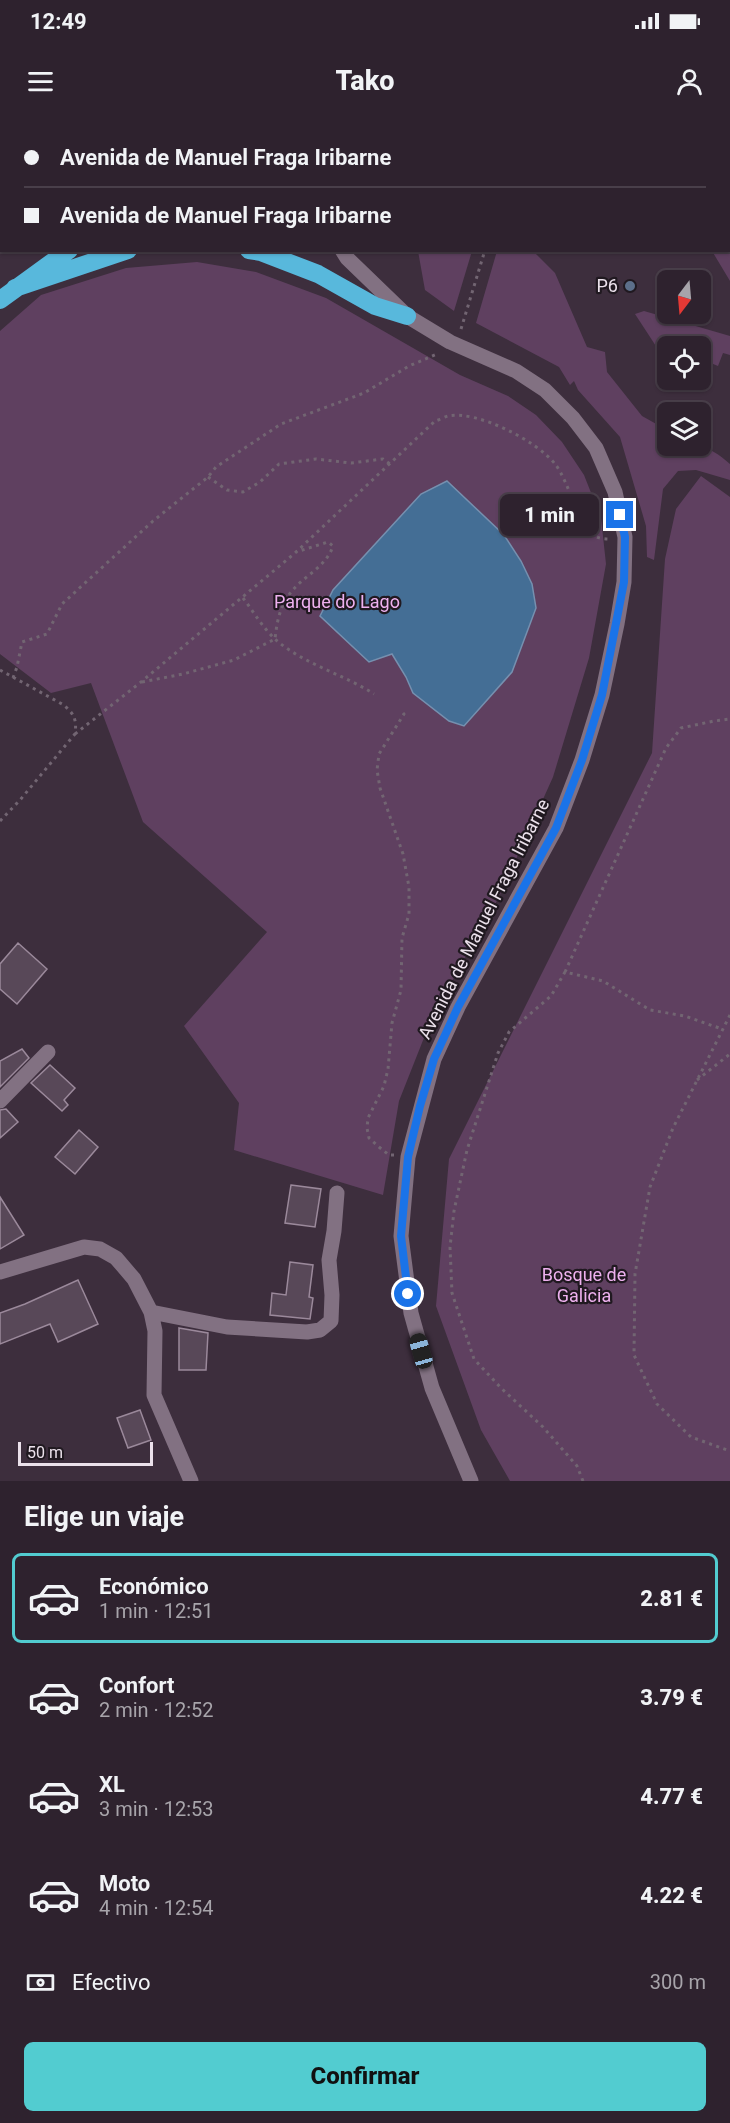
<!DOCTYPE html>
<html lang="es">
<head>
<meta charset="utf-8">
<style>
  :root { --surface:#2e222e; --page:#362a36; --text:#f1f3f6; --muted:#a7a4aa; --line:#493f4a; --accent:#52ccd0 }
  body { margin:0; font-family:Roboto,sans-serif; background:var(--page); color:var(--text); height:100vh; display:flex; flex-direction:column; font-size:22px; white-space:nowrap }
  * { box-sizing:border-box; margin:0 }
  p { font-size:20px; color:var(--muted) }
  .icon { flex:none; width:33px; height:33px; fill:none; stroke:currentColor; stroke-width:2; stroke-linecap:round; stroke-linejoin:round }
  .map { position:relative; height:1361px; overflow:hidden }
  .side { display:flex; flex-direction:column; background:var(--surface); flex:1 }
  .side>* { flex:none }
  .guide { position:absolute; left:0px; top:0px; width:730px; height:132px; box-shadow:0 2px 4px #0004,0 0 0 2px var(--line); display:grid; align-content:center; height:132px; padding:0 24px; background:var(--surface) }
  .needle { width:39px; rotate:196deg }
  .tools { position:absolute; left:657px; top:150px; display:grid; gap:12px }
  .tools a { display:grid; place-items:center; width:54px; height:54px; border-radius:9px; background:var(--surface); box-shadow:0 2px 4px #0004,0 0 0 2px var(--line); font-size:30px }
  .scale { position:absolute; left:18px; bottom:15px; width:135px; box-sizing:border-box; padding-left:6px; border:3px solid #ebe1eb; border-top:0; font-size:16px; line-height:21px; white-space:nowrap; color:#ebe1eb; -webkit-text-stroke:4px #201920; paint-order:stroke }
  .end { position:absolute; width:27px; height:27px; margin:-14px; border:8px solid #1a73e8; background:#fff; box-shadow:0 0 0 3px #fff }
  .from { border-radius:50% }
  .bubble { position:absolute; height:42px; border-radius:9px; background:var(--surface); box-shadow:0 2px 4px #0004,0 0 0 2px var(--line); font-size:20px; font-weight:800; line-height:42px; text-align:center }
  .car { position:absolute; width:18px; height:36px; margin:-18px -9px; border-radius:8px; box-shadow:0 0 4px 2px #0007; background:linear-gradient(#222 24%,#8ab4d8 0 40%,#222 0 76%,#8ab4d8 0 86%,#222 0) }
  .guide b { display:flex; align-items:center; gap:21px; height:57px; font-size:22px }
  .guide b+b { border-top:2px solid var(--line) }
  .guide i { width:15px; height:15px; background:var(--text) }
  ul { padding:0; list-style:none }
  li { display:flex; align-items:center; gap:18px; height:90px; margin:0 12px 9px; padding:0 12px; border:3px solid transparent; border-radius:9px }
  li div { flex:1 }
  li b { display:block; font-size:22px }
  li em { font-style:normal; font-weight:800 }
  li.active { border-color:var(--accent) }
  li>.icon { width:54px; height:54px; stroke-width:1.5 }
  h2 { padding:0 24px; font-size:27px; line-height:72px }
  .pay { display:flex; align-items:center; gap:15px; height:66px; padding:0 24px; font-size:22px }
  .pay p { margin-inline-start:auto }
  .button { display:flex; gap:12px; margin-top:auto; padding:12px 24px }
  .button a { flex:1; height:69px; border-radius:9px; background:var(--accent); color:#111; font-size:24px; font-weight:800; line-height:69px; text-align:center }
  .status { display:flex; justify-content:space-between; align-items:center; height:42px; padding:0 30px; background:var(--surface); direction:ltr }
  .status svg { height:16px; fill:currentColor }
  header { display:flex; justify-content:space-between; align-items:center; height:78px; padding:0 24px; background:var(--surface); font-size:27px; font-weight:800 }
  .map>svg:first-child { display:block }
  .green { fill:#5f4060 }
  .water { fill:#446e95; stroke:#7690af; stroke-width:1.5 }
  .building { fill:#584858; stroke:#9b899b; stroke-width:1.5 }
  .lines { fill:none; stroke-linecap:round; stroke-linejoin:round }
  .path { stroke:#726572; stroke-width:3; stroke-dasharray:3 4.5; stroke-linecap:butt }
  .street { stroke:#827182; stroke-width:15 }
  .secondary { stroke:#827182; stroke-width:15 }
  .highway { stroke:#58b8dc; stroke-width:18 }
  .route { stroke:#1a73e8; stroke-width:8 }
  .service-dot { fill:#5c6f8a; stroke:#201920; stroke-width:2 }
  .labels { text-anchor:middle; stroke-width:4.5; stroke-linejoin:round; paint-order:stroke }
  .poi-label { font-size:18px; fill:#ebe1eb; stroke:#201920; text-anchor:end }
  .park-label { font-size:18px; fill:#eeb1ef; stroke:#201920 }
  .street-label { font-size:18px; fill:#ebe1eb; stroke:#201920 }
</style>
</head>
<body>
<div class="status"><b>12:49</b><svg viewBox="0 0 49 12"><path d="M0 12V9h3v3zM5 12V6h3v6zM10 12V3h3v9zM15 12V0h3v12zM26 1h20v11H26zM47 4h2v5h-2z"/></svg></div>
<header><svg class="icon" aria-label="menu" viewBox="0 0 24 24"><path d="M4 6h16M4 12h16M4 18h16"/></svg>Tako<svg class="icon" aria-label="person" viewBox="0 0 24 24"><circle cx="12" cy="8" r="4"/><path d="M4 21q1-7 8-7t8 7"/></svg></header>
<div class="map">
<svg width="730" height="1361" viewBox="0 0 730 1361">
  <rect width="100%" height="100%" fill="#3d2e3d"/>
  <path class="green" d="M729 74H730V161L712 131 729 130Z
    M418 131H472L454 191 425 170Z
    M497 131H533L555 153 587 227 605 232 607 252 642 296 667 310 668 326 682 331C699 319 716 332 730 344V360L696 350 678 351 663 369 654 440 647 437 646 406 620 317 578 270 574 261 570 265 559 247 476 203Z
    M197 142 256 152 326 178 460 255 508 276 536 295 562 322 584 355 601 398 606 444 589 538 553 657 499 777 433 895 399 981 383 1075 234 1030 239 983 184 906 267 812 143 702 91 563 51 573 0 534V211L41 175 126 148Z
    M644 191 730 216V235L723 233 718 246 701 239 700 226H668L667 243 635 194Z
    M701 356 730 377V1361H510L481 1310 436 1186 449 1039 652 633 665 439 676 389Z"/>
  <path class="water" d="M447 361 504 415 521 441 532 464 536 488 512 552 464 606 449 601 413 573 406 557 392 534 369 542 320 496 333 470 421 374Z"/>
  <path class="building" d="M18 823 47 849 17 884 0 869V844Z
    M22 929 29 938 0 967V941Z
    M50 945 75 968 64 980 68 985 62 991 31 963Z
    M6 989 18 1002 0 1018V990Z
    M79 1010 98 1027 75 1054 55 1037Z
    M291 1065 321 1069 315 1107 285 1103Z
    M0 1077 24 1115 0 1129Z
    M290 1142 313 1145 309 1177 313 1178 310 1199 270 1195 272 1173 286 1175Z
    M78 1160 98 1204 58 1222 50 1204 0 1224V1193L25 1184Z
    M179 1208 208 1213 206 1250H179Z
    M140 1290 151 1320 128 1328 117 1298Z"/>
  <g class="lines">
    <path class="path" d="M615 0 617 2
      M523 2 524 0
      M729 106 730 107
      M461 209 485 130
      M208 357 227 370 243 372 260 362 279 344 316 339 351 343 383 339 390 344
      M243 478C253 491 263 508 275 519 303 544 343 554 374 574
      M0 550 62 584C74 593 77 599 75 614L20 680 0 701
      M13 558 17 547 22 522 47 514 62 484 153 401 208 357 216 347 281 304 364 273 409 246 437 234
      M142 562 183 554 234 540 275 519C277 501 280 485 292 471 305 455 326 447 333 426L328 422 296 432
      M75 614 141 562 295 433 435 301C439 300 444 297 448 296 477 290 537 321 555 344 569 361 578 406 595 416 598 418 604 419 608 419
      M565 852 666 628 681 608 714 601 730 599
      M730 895 673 1008 650 1067 635 1154 634 1235 657 1284 691 1317 730 1331
      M697 960 730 934
      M394 1035H389L379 1027 369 1018 367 1008 368 998 384 966 388 949 392 903 401 870 402 818 409 794V767L403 734 380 668 377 650 379 634 404 594 402 592
      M583 1361 577 1346 543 1307 501 1268 474 1239 452 1173 450 1127 454 1091 467 1030 498 933 509 912 551 876 565 852 603 861 650 890 685 896 722 909"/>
    <path class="street" d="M0 981 48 932
      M0 1152 84 1127 100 1129 116 1138 134 1159 151 1192 155 1211 154 1275 191 1361
      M151 1192 227 1207 307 1212 320 1210 331 1201 332 1175 329 1140 334 1111 337 1073"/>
    <path class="secondary" d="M325 0 326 2
      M232 2 233 0
      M342 130 347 138 407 196 450 222 516 251 545 270 573 298 596 328 615 372 625 417 624 462 617 504 602 575 582 640 556 708 458 887 434 939 408 1037 401 1116 411 1193 432 1268 471 1361"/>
    <path class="highway" d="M249 130 261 132 318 154 375 186 407 196
      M15 168 128 130
      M0 180 69 130"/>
  </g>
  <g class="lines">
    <path class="route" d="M408 1174 401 1116 408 1037 420 986 434 939 458 887 556 708 582 640 602 575 624 462 625 417 620 395"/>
  </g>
  <circle class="service-dot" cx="630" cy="166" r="6"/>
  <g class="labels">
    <g class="poi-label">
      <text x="618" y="172">P6</text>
    </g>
    <g class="park-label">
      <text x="337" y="488">Parque do Lago</text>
      <text x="584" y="1161">Bosque de<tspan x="584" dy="21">Galicia</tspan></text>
    </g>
    <g class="street-label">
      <text transform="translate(484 799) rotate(-63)" y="6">Avenida de Manuel Fraga Iribarne</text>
    </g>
  </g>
</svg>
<div class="tools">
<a><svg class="needle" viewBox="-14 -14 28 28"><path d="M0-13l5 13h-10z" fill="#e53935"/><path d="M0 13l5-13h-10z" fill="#a7a4aa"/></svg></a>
<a><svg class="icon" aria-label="locate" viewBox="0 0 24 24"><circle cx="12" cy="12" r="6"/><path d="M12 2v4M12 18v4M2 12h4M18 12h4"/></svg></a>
<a><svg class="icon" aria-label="layers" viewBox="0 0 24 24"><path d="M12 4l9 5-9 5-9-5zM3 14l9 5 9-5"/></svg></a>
</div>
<div class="scale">50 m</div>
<i class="end from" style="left:408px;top:1174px"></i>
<i class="end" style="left:620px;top:395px"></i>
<div class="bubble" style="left:500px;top:374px;width:99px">1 min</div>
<i class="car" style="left:421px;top:1231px;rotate:344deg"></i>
<div class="guide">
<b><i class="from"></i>Avenida de Manuel Fraga Iribarne</b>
<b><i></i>Avenida de Manuel Fraga Iribarne</b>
</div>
</div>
<section class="side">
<h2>Elige un viaje</h2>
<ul>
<li class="active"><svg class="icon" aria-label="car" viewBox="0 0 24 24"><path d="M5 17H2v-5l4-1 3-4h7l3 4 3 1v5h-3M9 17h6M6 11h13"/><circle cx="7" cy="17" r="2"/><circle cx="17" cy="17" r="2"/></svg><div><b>Económico</b><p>1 min · 12:51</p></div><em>2.81 €</em></li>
<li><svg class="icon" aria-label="car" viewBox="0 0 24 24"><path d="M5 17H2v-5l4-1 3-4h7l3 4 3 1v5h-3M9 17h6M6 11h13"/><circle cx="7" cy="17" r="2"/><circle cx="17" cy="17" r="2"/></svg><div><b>Confort</b><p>2 min · 12:52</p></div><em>3.79 €</em></li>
<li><svg class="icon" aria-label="car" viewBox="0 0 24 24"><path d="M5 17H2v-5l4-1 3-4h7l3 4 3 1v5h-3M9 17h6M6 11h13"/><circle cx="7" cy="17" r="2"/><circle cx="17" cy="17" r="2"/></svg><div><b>XL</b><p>3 min · 12:53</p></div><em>4.77 €</em></li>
<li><svg class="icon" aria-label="car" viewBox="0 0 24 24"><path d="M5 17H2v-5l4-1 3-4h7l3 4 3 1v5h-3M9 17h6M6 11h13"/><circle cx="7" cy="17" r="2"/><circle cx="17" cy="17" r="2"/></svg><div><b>Moto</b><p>4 min · 12:54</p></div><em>4.22 €</em></li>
</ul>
<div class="pay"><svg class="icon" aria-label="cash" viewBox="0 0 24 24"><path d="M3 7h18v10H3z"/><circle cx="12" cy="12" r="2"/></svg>Efectivo<p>300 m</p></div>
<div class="button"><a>Confirmar</a></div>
</section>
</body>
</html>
